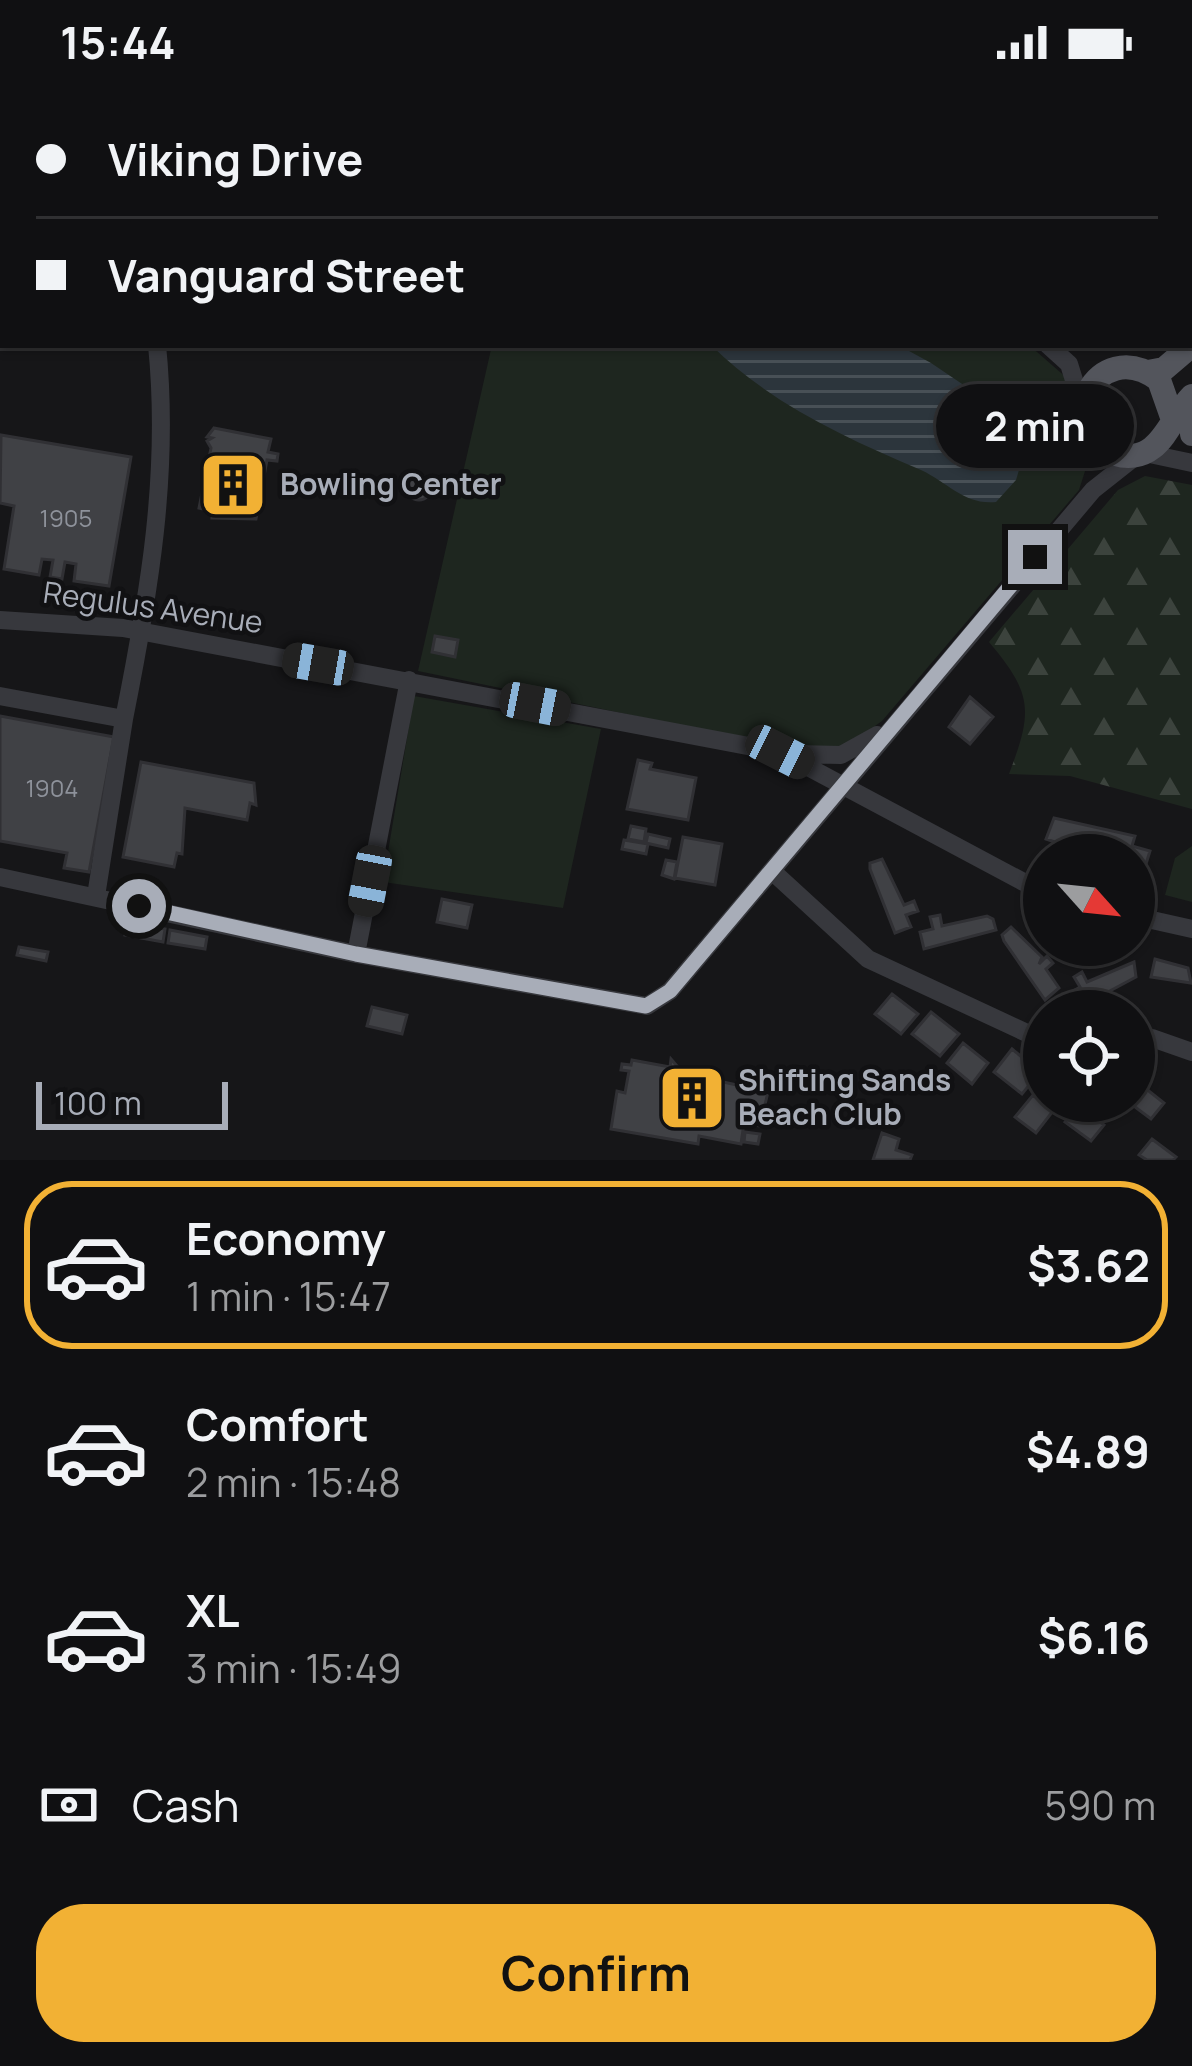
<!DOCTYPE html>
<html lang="en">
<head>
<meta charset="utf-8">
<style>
  :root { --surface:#101012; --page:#19191b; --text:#f1f3f6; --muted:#9c9d9f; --line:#303032; --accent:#f2b134 }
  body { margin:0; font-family:Manrope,sans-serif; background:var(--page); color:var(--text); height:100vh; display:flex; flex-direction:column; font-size:45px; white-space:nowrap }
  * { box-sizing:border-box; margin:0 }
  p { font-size:39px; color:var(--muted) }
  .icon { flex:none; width:66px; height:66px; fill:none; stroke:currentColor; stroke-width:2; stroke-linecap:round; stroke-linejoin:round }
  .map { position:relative; height:1076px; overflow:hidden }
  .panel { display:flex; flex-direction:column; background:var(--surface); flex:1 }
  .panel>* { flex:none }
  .hud { position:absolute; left:0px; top:0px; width:1194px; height:264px; box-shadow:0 3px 9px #0004,0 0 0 3px var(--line); display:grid; align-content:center; height:264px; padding:0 36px; background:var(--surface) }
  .needle { width:78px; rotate:117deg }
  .tools { position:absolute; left:1023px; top:750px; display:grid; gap:24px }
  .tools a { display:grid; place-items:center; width:132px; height:132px; border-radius:50%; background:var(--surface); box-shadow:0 3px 9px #0004,0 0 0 3px var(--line); font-size:60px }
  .scale { position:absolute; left:36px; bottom:30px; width:192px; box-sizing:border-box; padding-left:12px; border:6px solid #a8adb8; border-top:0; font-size:33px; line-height:42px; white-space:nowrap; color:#a8adb8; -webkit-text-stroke:9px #111113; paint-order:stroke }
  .end { position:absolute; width:54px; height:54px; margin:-27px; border:15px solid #a8adb8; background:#111; box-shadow:0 0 0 6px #111 }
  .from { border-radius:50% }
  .bubble { position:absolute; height:84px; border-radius:42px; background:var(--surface); box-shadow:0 3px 9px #0004,0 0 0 3px var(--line); font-size:39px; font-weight:700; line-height:84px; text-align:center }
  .car { position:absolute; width:36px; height:72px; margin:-36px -18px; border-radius:15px; box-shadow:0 0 9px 3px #0007; background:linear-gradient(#222 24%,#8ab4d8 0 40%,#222 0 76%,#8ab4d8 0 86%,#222 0) }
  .hud b { display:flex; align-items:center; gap:42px; height:114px; font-size:45px }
  .hud b+b { border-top:3px solid var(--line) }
  .hud i { width:30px; height:30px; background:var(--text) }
  ul { padding:21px 0 0; list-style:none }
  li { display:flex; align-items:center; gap:36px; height:168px; margin:0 24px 18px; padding:0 12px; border:6px solid transparent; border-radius:48px }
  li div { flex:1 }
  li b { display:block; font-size:45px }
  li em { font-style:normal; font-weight:700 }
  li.on { border-color:var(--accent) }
  li>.icon { width:108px; height:108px; stroke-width:1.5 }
  .pay { display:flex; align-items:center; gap:30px; height:132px; padding:0 36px; font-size:45px }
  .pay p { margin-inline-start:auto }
  .button { display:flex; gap:24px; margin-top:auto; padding:24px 36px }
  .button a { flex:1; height:138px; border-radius:48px; background:var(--accent); color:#111; font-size:48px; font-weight:700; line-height:138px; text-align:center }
  .status { display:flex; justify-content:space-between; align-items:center; height:84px; padding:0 60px; background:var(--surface); direction:ltr }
  .status svg { height:33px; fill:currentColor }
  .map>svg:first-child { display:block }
  .forest { fill:url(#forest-firs) }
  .wetland { fill:url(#wetland-marsh) }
  .park { fill:#1e261f }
  .water { fill:url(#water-rules) }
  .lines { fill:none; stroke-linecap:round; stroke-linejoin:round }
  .stream { stroke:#2c353c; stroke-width:4.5 }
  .building { fill:#404145; stroke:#303034; stroke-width:3 }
  .minor { stroke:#37383d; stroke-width:18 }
  .major { stroke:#53555c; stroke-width:24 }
  .route { stroke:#a8adb8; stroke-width:15 }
  .labels { text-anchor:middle; stroke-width:9; stroke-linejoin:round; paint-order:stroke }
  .number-label { font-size:24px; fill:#8e929b }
  .poi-label { font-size:30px; font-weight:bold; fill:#a8adb8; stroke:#111113; text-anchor:start }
  .street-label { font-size:30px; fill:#a8adb8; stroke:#111113 }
</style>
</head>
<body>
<div class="status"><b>15:44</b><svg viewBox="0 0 49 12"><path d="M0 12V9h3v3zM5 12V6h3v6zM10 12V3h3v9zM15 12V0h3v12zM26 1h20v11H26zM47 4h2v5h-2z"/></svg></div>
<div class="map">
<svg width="1192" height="1076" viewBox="0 0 1192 1076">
  <defs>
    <pattern id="forest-firs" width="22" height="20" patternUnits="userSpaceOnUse" patternTransform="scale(3)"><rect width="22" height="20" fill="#1e261f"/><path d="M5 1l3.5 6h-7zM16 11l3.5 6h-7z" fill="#3c433d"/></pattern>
    <pattern id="wetland-marsh" width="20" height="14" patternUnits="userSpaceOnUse" patternTransform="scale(3)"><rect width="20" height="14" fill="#1e261f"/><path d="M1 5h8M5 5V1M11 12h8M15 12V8" fill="none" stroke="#3c433d"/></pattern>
    <pattern id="water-rules" width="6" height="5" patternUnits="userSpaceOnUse" patternTransform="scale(3)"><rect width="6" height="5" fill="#2c353c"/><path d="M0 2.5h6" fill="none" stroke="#485056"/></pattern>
  </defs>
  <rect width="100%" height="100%" fill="#161618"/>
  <path class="forest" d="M1145 392 1192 401V725L1070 692 1009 690C1033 627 1033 610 989 558L1118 406Z"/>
  <path class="wetland" d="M759 0H1192V169L1191 3Z"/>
  <path class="park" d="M492 261H1029L1068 295 1072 347 1087 381 1079 406 882 637 843 665 805 667 418 587Z
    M414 612 601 645 563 824 383 798Z
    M1192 762V818L1165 811 1175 774Z"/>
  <path class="water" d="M711 261H898L931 279 1023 341 1027 359 1016 396 996 418C964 421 949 399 921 386 844 353 771 320 711 261Z"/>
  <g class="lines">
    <path class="stream" d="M1057 0 1061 3
      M1191 101 1192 102"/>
  </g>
  <path class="building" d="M214 344 271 355 268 368 278 370 277 377 267 376 256 435 212 434 213 427 199 424 211 364 207 357 212 354 207 353Z
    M1 351 131 373 109 502 74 497 76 480 65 478 62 495 50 493 53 476 42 475 39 491 4 485 14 422 0 419Z
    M407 404a12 12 0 1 1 24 0a12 12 0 1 1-24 0Z
    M435 552 458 556 455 573 432 568Z
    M970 613 993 633 970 660 949 643Z
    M0 632 114 653 89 788 64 784 67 769 0 757Z
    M638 676 652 679 650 685 696 694 688 736 627 725Z
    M141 678 254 699 256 721 250 719 247 736 185 724 182 770 177 769 174 783 123 773Z
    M1054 734 1135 752 1132 762 1150 767 1142 793 1134 791V771H1052L1055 758 1046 755Z
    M631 742 646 745 644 758 628 755Z
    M648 750 670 755 668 764 646 759Z
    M683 753 722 760 715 801 675 794Z
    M624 756 648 760 646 770 622 765Z
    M882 775 904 821 914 817 918 827 906 831 911 843 895 849 870 785V779Z
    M666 776 677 778 674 795 662 791Z
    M442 815 472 821 467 844 437 838Z
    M940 831 942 842 987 832 993 835 996 846 924 865 920 848 933 845 930 833Z
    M127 839 165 845 163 858 125 851Z
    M1011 843 1042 873 1039 880 1047 872 1053 879 1046 885 1059 904 1045 916 1004 857 1002 851Z
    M170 846 207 853 205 865 168 859Z
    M19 863 48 868 46 877 17 871Z
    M1155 875 1188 884 1191 899 1151 893Z
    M1134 878 1136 893 1076 925 1068 910 1080 903 1074 893 1082 888 1087 898Z
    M892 910 918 930 901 950 875 930Z
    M372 923 407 931 402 950 367 942Z
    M931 928 959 950 940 972 912 950Z
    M963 959 988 979 972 1000 947 979Z
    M1012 965 1040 988 1022 1010 994 988Z
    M671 975 683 989 768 1008 760 1042 744 1039 741 1060 699 1052 698 1060 611 1045 617 1007 625 1009 629 987 621 986 622 980 631 981 632 976 670 983Z
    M1140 1000 1164 1019 1151 1035 1127 1017H1134Z
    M1033 1011 1053 1027 1036 1049 1015 1033Z
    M1079 1021 1104 1041 1091 1057 1065 1038Z
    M745 1048 760 1050 758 1060 744 1058Z
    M882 1049 899 1055 896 1066 912 1071 910 1076H873Z
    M1152 1055 1176 1073 1173 1076H1147L1139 1071Z"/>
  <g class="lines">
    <path class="minor" d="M710 0 716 3
      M142 3V0
      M1048 261 1069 280 1082 322
      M1145 369 1192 379
      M0 536 123 544 780 668 1044 809
      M0 612 124 635C149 510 170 389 157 261
      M796 670 841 671 877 651
      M772 787 868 875 1044 957
      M0 793 356 870 647 922 670 907 1093 406 1136 372
      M96 812 124 635
      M1134 832 1192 845
      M356 870 409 596
      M1134 958 1152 954 1192 968"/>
    <path class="major" d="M1148 288 1164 285 1192 261
      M1172 333 1159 296C1095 248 1049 351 1116 370 1128 374 1142 372 1152 364 1168 352 1176 328 1192 312
      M1192 335V350"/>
  </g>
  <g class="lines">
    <path class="route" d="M139 822 356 870 646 922 670 907 1035 473"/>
  </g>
  <defs>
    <symbol id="building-square" viewBox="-11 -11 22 22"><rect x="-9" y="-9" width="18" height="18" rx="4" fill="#f2b134" stroke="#111113"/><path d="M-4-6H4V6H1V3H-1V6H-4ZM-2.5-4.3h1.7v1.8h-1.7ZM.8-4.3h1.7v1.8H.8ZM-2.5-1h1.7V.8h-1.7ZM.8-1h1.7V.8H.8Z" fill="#111"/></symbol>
  </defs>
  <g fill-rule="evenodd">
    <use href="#building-square" x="195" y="363" width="76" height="76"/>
    <use href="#building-square" x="654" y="976" width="76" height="76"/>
  </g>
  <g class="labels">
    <g class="number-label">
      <text x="66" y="443">1905</text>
      <text x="52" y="713">1904</text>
    </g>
    <g class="poi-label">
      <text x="280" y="411">Bowling Center</text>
      <text x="738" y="1007">Shifting Sands<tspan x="738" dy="34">Beach Club</tspan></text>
    </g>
    <g class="street-label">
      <text transform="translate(153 524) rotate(8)" y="10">Regulus Avenue</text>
    </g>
  </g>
</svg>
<div class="tools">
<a><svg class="needle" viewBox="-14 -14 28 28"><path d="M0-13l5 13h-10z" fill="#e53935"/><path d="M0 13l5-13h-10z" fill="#9c9d9f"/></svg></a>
<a><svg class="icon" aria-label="locate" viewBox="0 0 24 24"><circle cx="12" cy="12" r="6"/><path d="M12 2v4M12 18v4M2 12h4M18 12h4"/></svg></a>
</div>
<div class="scale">100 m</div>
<i class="end from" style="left:139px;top:822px"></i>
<i class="end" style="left:1035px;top:473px"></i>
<div class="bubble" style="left:936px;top:300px;width:198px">2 min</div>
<i class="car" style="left:318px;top:580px;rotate:280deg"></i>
<i class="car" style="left:535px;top:620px;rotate:101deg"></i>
<i class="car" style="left:780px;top:668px;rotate:117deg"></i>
<i class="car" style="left:370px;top:797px;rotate:191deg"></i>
<div class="hud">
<b><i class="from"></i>Viking Drive</b>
<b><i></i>Vanguard Street</b>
</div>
</div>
<section class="panel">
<ul>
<li class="on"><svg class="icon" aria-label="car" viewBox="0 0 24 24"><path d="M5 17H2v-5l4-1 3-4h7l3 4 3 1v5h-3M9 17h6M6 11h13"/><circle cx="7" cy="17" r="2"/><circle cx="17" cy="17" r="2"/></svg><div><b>Economy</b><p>1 min · 15:47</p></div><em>$3.62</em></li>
<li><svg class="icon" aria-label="car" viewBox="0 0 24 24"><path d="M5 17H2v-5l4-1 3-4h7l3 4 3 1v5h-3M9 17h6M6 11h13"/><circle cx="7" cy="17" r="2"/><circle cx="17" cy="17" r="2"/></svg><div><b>Comfort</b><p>2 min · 15:48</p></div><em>$4.89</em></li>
<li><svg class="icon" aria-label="car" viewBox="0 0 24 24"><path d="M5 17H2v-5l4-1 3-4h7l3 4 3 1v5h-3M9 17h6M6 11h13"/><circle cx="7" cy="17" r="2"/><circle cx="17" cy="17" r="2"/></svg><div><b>XL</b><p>3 min · 15:49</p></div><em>$6.16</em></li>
</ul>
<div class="pay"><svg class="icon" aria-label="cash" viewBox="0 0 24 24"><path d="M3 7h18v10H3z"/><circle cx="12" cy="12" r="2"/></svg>Cash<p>590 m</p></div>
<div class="button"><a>Confirm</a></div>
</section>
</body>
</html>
